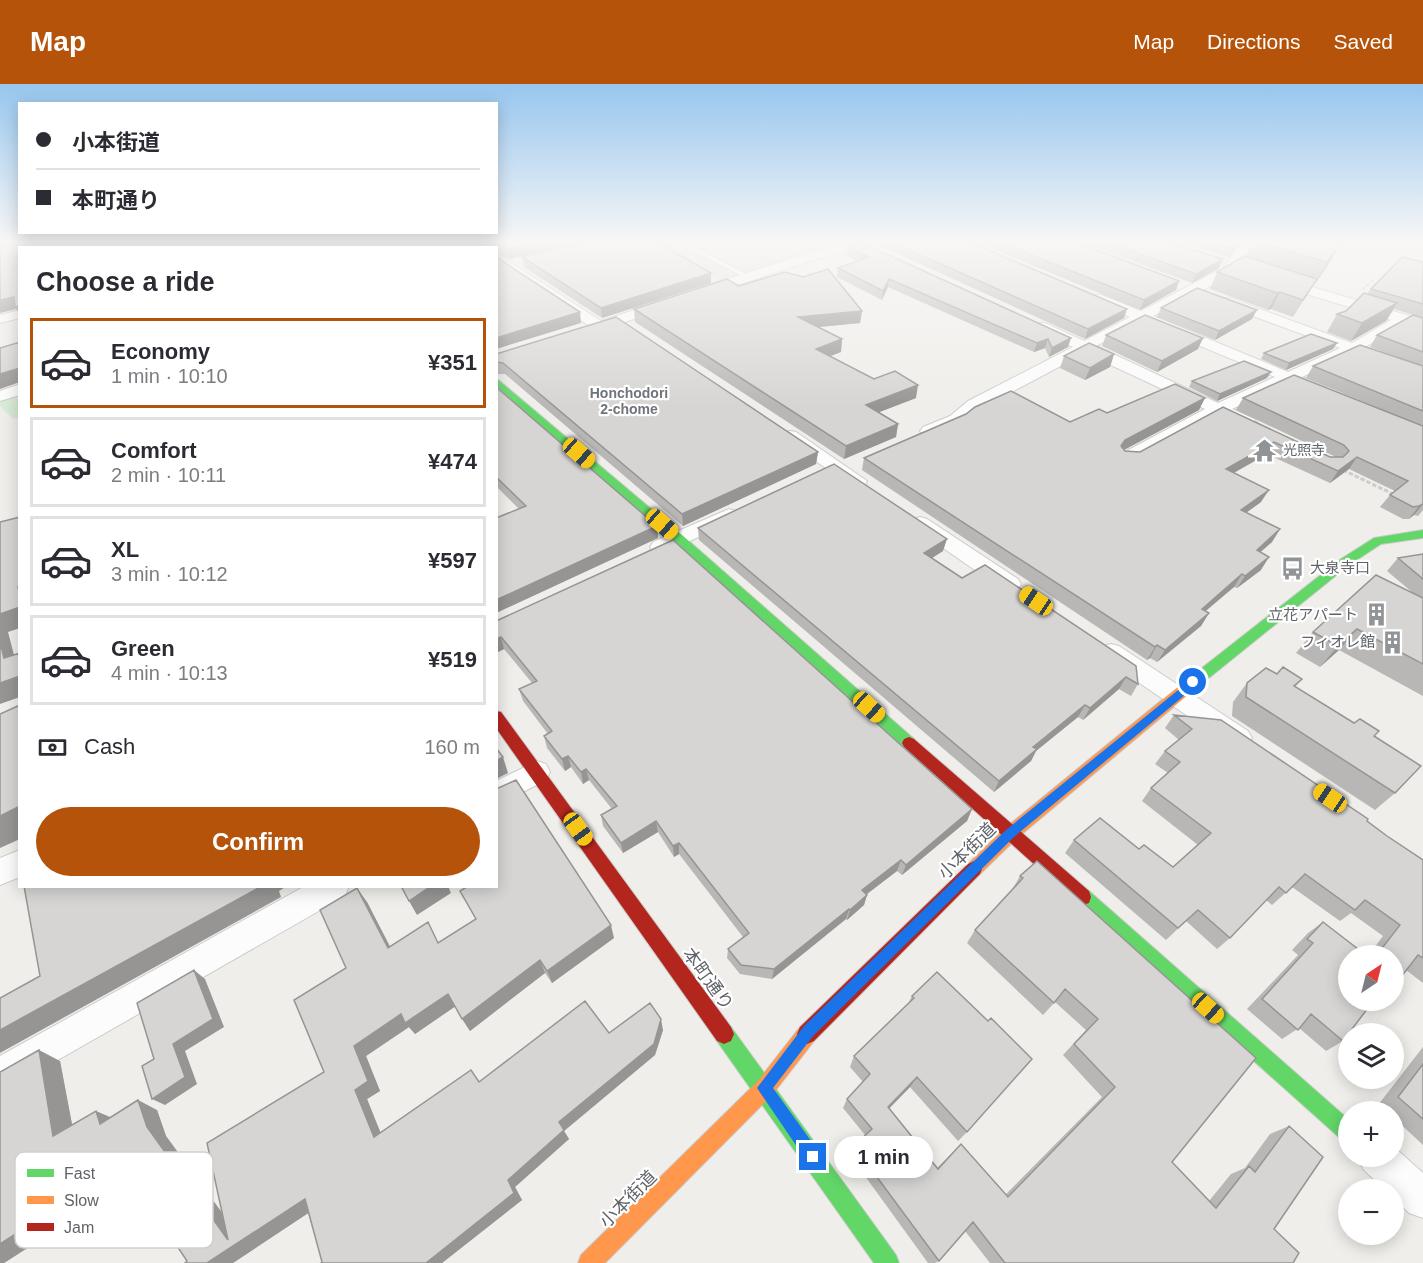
<!DOCTYPE html>
<html lang="en">
<head>
<meta charset="utf-8">
<style>
  :root { --surface:#fff; --page:#f7f7f7; --text:#2b2b33; --muted:#7c7c81; --line:#e1e1e2; --accent:#b45309 }
  body { margin:0; font-family:Helvetica,"Noto Sans JP",sans-serif; background:var(--page); color:var(--text); height:100vh; display:flex; flex-direction:column; font-size:22px; white-space:nowrap }
  * { box-sizing:border-box; margin:0 }
  p { font-size:20px; color:var(--muted) }
  .icon { flex:none; width:33px; height:33px; fill:none; stroke:currentColor; stroke-width:2; stroke-linecap:round; stroke-linejoin:round }
  .map { position:relative; flex:1; overflow:hidden }
  .side { position:absolute; left:18px; top:162px; width:480px; height:642px; display:flex; flex-direction:column; background:var(--surface); border-radius:0px; box-shadow:0 3px 15px #0003 }
  .side>* { flex:none }
  .top-card { position:absolute; left:18px; top:18px; width:480px; height:132px; border-radius:0px; box-shadow:0 3px 15px #0003; display:grid; align-content:center; height:132px; padding:0 18px; background:var(--surface) }
  .needle { width:39px; rotate:35deg }
  .controls { position:absolute; left:1338px; top:861px; display:grid; gap:12px }
  .controls a { display:grid; place-items:center; width:66px; height:66px; border-radius:50%; background:var(--surface); box-shadow:0 3px 15px #0003; font-size:30px }
  .end { position:absolute; width:27px; height:27px; margin:-14px; border:8px solid #1a73e8; background:#fff; box-shadow:0 0 0 3px #fff }
  .from { border-radius:50% }
  .bubble { position:absolute; height:42px; border-radius:21px; background:var(--surface); box-shadow:0 3px 15px #0003; font-size:20px; font-weight:600; line-height:42px; text-align:center }
  .car { position:absolute; width:18px; height:36px; margin:-18px -9px; border-radius:8px; box-shadow:0 0 4px 2px #0007; background:linear-gradient(#f5c518 24%,#345 0 40%,#f5c518 0 76%,#345 0 86%,#f5c518 0) }
  .top-card b { display:flex; align-items:center; gap:21px; height:57px; font-size:22px }
  .top-card b+b { border-top:2px solid var(--line) }
  .top-card i { width:15px; height:15px; background:var(--text) }
  ul { padding:0; list-style:none }
  li { display:flex; align-items:center; gap:18px; height:90px; margin:0 12px 9px; padding:0 6px; border:3px solid var(--line); border-radius:0px }
  li div { flex:1 }
  li b { display:block; font-size:22px }
  li em { font-style:normal; font-weight:600 }
  li.active { border-color:var(--accent) }
  li>.icon { width:54px; height:54px; stroke-width:1.5 }
  h2 { padding:0 18px; font-size:27px; line-height:72px }
  .pay { display:flex; align-items:center; gap:15px; height:66px; padding:0 18px; font-size:22px }
  .pay p { margin-inline-start:auto }
  .button { display:flex; gap:12px; margin-top:auto; padding:12px 18px }
  .button a { flex:1; height:69px; border-radius:36px; background:var(--accent); color:#fff; font-size:24px; font-weight:600; line-height:69px; text-align:center }
  header { display:flex; align-items:center; gap:36px; box-sizing:border-box; height:84px; padding:0 30px; background:var(--accent); color:#fff }
  header strong { font-size:28px }
  nav { display:flex; gap:33px; margin-inline-start:auto; font-size:21px }
  .map>svg:first-child { display:block }
  .education { fill:#e2e0da }
  .green { fill:#d8ebd6 }
  .lines { fill:none; stroke-linecap:round; stroke-linejoin:round }
  .stream { fill:#bfe0f9; fill-rule:evenodd }
  .lane-casing { stroke:#cbcccc; stroke-width:2 }
  .street-casing { stroke:#cbcccc; stroke-width:2 }
  .fast-casing { stroke:#cacacb; stroke-width:2 }
  .slow-casing { stroke:#cacacb; stroke-width:2 }
  .jam-casing { stroke:#cacacb; stroke-width:2 }
  .path-far1 { stroke:#cacfcc; stroke-width:2; stroke-dasharray:4 1.5; stroke-linecap:butt }
  .path { stroke:#cacfcc; stroke-width:3; stroke-dasharray:4.5 2; stroke-linecap:butt }
  .lane { fill:#fdfcfc; fill-rule:evenodd }
  .street { fill:#fdfcfc; fill-rule:evenodd }
  .fast { fill:#63d668; fill-rule:evenodd }
  .slow { fill:#ff974d; fill-rule:evenodd }
  .jam { fill:#b3261e; fill-rule:evenodd }
  .wall { fill:#b8b7b5 }
  .shaded-wall { fill:#969594 }
  .building { fill:#d6d5d3; stroke:#969594; stroke-width:1.5 }
  .route { fill:#1a73e8 }
  .labels { text-anchor:middle; stroke-width:4.5; stroke-linejoin:round; paint-order:stroke }
  .far-neighbourhood-label { font-size:14px; font-weight:bold; fill:#70757a; stroke:#fff }
  .far-poi-label { font-size:14px; fill:#5f6368; stroke:#fff; text-anchor:start }
  .poi-label { font-size:15px; fill:#5f6368; stroke:#fff; text-anchor:end }
  .near-street-label { font-size:18px; fill:#5f6368; stroke:#fff }
  .key { fill:#fff; stroke:#cfd0d2; stroke-width:1.5 }
  .key-label { font-size:16px; fill:#5f6368 }
</style>
</head>
<body>
<header>
<strong>Map</strong>
<nav><a>Map</a><a>Directions</a><a>Saved</a></nav>
</header>
<div class="map">
<svg width="1423" height="1179" viewBox="0 0 1423 1179">
  <rect width="100%" height="100%" fill="#efeeea"/>
  <path class="education" d="M645 158H856L726 200Z"/>
  <path class="green" d="M19 309V334L13 335 0 322V317Z"/>
  <g class="lines">
    <path class="stream" d="M1401 158H1409L1423 161V163Z"/>
    <defs>
      <path id="lane" d="M677 158H685L751 193 746 194Z"/>
      <path id="street" d="M844 158H862L860 161 706 211H696L694 208 696 205Z
        M1243 158H1255L1233 190 1153 232 1288 288 1340 264 1220 220 1218 217 1220 214H1230L1352 259 1391 236 1274 200 1272 197 1274 194 1279 193 1423 236V245L1405 240 1365 263 1423 285V295L1353 269 1302 293 1325 303 1327 306 1325 309H1313L1289 299 1232 325 1254 335 1257 339 1254 343H1242L1218 331 1127 379 1121 378 1118 374 1121 370 1205 325 1085 269 980 325 962 340 935 351H923L920 347 923 343 950 332 968 317 1073 263 1035 245 1033 242 1035 239H1045L1084 257 1130 233 1091 217 1089 214 1091 211H1101L1141 227 1223 184ZM1142 238 1275 293 1218 319 1096 262Z
        M496 169 601 237 665 216 672 220 670 223 604 245H594L496 179Z
        M20 226V234L0 239V231Z
        M20 300V311L0 317V307Z
        M790 347 796 348 867 397 865 401H851L784 356 781 352 784 348Z
        M729 425 736 427 739 431 736 435 667 468 660 470 653 468 650 463 653 458Z
        M920 433 927 435 1018 495 1021 500 1018 505 1010 507 1002 505 913 443 910 439 913 435Z
        M1111 560 1119 562 1248 647 1252 654 1248 661 1239 664 1230 661 1103 574 1099 568 1103 562Z
        M537 677 546 680 550 688 546 696 496 722V697Z
        M20 766V793L0 801V774Z
        M305 802H349L345 812 0 1009V972Z
        M1394 1063 1423 1089V1134L1409 1129 1394 1114V1106H1385L1363 1085 1358 1072H1394Z"/>
      <path id="fast" d="M496 294 682 451 914 655 916 659 914 663 909 665 904 663 674 457 496 302Z
        M1423 446V454L1381 460 1349 481 1189 610H1179L1177 606 1179 602 1341 475 1374 454Z
        M1083 805 1089 807 1348 1035V1058L1341 1055 1077 819 1075 813 1077 807Z
        M724 940 731 943 896 1171 899 1179H874L717 957 714 950 717 943Z"/>
      <path id="slow" d="M1184 601 1189 602 1191 606 1189 610 1016 755 980 790 974 793 968 790 966 785 968 780 1004 745 1179 602Z
        M807 940 814 943 817 950 814 957 772 1011 605 1179H578L581 1171 758 997 800 943Z"/>
      <path id="jam" d="M496 627 501 628 731 943 734 950 731 957 724 960 717 957 496 644Z
        M909 653 914 655 1089 807 1091 813 1089 819 1083 821 1077 819 904 663 902 659 904 655Z
        M974 777 980 780 982 785 980 790 814 957 807 960 800 957 797 950 800 943 968 780Z"/>
    </defs>
    <use href="#lane" class="lane-casing"/>
    <use href="#street" class="street-casing"/>
    <use href="#fast" class="fast-casing"/>
    <use href="#slow" class="slow-casing"/>
    <use href="#jam" class="jam-casing"/>
    <path class="path-far1" d="M1362 206 1373 196"/>
    <path class="path" d="M1343 386 1395 411"/>
    <use href="#lane" class="lane"/>
    <use href="#street" class="street"/>
    <use href="#fast" class="fast"/>
    <use href="#slow" class="slow"/>
    <use href="#jam" class="jam"/>
  </g>
  <path class="wall" d="M160 158H577L510 175 496 169V164H163Z
    M876 158H969L1124 234 1085 255 876 160Z
    M976 158H1075L1179 197 1176 206 1140 226Z
    M1080 158H1169L1219 184 1192 199Z
    M1180 158H1241L1229 173Z
    M1253 158H1341L1332 175 1315 200H1314L1293 233 1271 225 1268 226 1210 205 1217 188 1246 173Z
    M848 163 1068 263 1049 273 1045 264 1034 268 888 203 882 216 837 193 838 184 858 177 847 172Z
    M522 173 711 199 602 234 524 183Z
    M1423 178V234L1394 225 1386 237 1351 257 1327 248 1337 230 1346 227 1367 210 1371 205Z
    M739 202 862 227 860 239 819 243 842 255 841 268 830 272 874 295 916 314 879 328 898 340 896 353 844 375 635 238 634 225Z
    M1161 224 1252 235 1215 256 1157 233Z
    M1423 234V426L1418 432 1414 431 1409 435H1403L1380 423 1390 411 1395 407 1349 385 1330 399 1267 370 1234 389 1261 418 1246 429 1280 445 1272 458 1260 468 1261 486 1237 504 1234 503 1205 527 1209 529 1201 542 1157 578 1150 574 1147 576 862 386 864 374 1070 338 1107 329 1199 326 1124 366 1125 367 1140 368 1223 323 1330 373H1336L1236 326 1243 314 1381 325 1306 294 1313 282 1410 278 1370 263 1377 251Z
    M1106 251 1198 265 1157 288 1102 262Z
    M1333 265 1286 286 1261 275 1264 269Z
    M496 270 818 368 816 380 683 442 505 290H496Z
    M1114 270 1110 283 1085 296 1060 284 1064 272Z
    M1267 294 1217 317 1189 303 1192 297Z
    M496 303 657 442 658 454 496 529V434L519 425 496 402Z
    M698 444 943 467 932 474 962 494 1138 600 1131 612 1119 605 1083 636 1078 633 1036 667 1031 677 994 708 699 456Z
    M1423 470V612L1339 566 1320 583 1296 569 1313 548 1413 509 1387 487 1398 474Z
    M496 537 972 725 967 737 902 791 897 787 867 810 864 821 847 836 846 835 772 895 740 890 727 874 728 865 743 853 679 770 674 773 658 748 623 769 603 742 601 731 612 725 589 696 583 700 571 683 565 687 547 664 544 652 548 650 523 617 519 605 532 599 504 565 496 569Z
    M1277 590 1302 595 1295 603 1374 652 1395 709 1375 726 1232 632 1233 618 1247 599Z
    M1174 631 1367 737 1387 752 1423 776V899L1406 886 1394 872H1368L1383 852 1351 829 1340 837 1292 803 1272 821 1266 816 1230 854 1217 865 1186 837 1166 856 1065 769 1074 756 1139 765 1173 783 1198 761 1142 717 1151 704 1168 689 1155 680 1165 667 1179 656 1165 644Z
    M1037 777 1172 1078 1209 1117 1231 1090 1245 1084 1270 1050 1289 1042 1274 1145 1293 1179H990L965 1147 939 1177 935 1179H928L849 1070 854 1062 865 1051 843 1024 847 1015 863 998 850 983 854 972 908 920 912 912 937 888 967 1048 958 1057 910 1003 889 1024 937 1084 961 1060 1006 1110 1102 1013 1063 971 1086 946 1055 918 1043 931 967 859 975 846 1012 806 1020 792Z
    M460 807 614 854 552 899 545 889 470 947 455 922 415 950 409 943 366 972 380 1007 367 1015 380 1049 480 997 609 949 663 946 655 971 564 1047 569 1055 515 1103 522 1116 442 1179H321L322 1178 308 1129 233 1179H185L187 1177 131 1093 82 1129 4 1179H0L60 977 72 1041 110 1033 157 1026 166 1052 222 1129 324 988 346 884 367 818 390 862 439 858 476 836Z
    M1323 838 1348 916H1377L1372 919 1343 957 1326 967 1299 944 1282 955 1247 925 1298 871 1292 866 1308 849Z
    M1423 963V1061L1394 1034V1028H1386L1378 1021Z"/>
  <path class="shaded-wall" d="M536 158H577L510 175 509 165Z
    M1238 158H1241L1229 173 1233 165Z
    M1341 158 1332 175 1315 200 1327 178Z
    M1223 175 1219 184 1192 199 1196 190Z
    M711 189V199L602 234 601 224Z
    M889 195 888 203 882 216 883 207Z
    M1179 197 1176 206 1140 226 1144 216Z
    M1280 208 1271 225 1268 226 1277 209Z
    M14 213 20 221V230L16 225 0 229V216Z
    M1397 219 1386 237 1351 257 1362 239Z
    M1127 225 1124 234 1085 255 1088 245Z
    M1257 226 1252 235 1215 256 1219 247Z
    M862 227 860 239 797 245 798 233Z
    M580 228 581 239 496 265V254Z
    M1071 254 1068 263 1049 273 1052 264Z
    M1203 254 1198 265 1157 288 1162 277Z
    M842 255 841 268 815 278 816 265Z
    M1048 255 1045 264 1034 268 1037 259Z
    M1337 259 1333 265 1286 286 1289 279Z
    M1114 270 1110 283 1085 296 1090 284Z
    M20 284V298L0 305V290Z
    M1271 288 1267 294 1217 317 1220 310Z
    M918 301 916 314 864 334 866 321Z
    M1205 314 1199 326 1120 368 1121 362 1125 356Z
    M898 340 896 353 844 375 846 362Z
    M1274 358 1267 370 1219 397 1226 385Z
    M818 368 816 380 683 442 682 430Z
    M1357 373 1349 385 1330 399 1338 387Z
    M1269 406 1261 418 1233 438 1241 426Z
    M1423 420 1414 431 1409 435 1419 422Z
    M657 442 658 454 496 529V516Z
    M1280 445 1272 458 1248 479 1257 466Z
    M947 455 943 467 921 481 924 469Z
    M1269 473 1261 486 1237 504 1245 492Z
    M1242 490 1234 503 1194 537 1202 525Z
    M20 523V544L8 548 19 590 4 574 0 558V530Z
    M1209 529 1201 542 1157 578 1165 566Z
    M1357 545 1339 566 1320 583 1338 562Z
    M501 553 504 565 496 569V555Z
    M1157 561 1150 574 1147 576 1155 563Z
    M20 592V613L0 620V599Z
    M1126 593 1119 605 1083 636 1090 624Z
    M1085 621 1078 633 1036 667 1031 677 994 708 999 697 1033 663Z
    M568 672 571 683 565 687 562 675Z
    M503 673 508 689 496 695V677Z
    M586 685 589 696 583 700 581 688Z
    M20 722V755L0 764V732Z
    M972 725 967 737 902 791 906 781Z
    M656 737 658 748 623 769 621 759Z
    M679 759V770L674 773 673 762Z
    M901 776 897 787 859 816 862 806Z
    M262 802H287L279 807 281 813 0 969V946Z
    M431 802H448L451 809 417 831 409 817Z
    M357 804 367 818 397 877 388 864Z
    M867 811 864 821 847 836 850 826Z
    M849 825 846 835 772 895 774 885Z
    M611 841 614 854 552 899 547 887Z
    M540 876 545 889 470 947 462 935Z
    M194 886 205 895 224 943 185 967 197 1000 165 1021 152 1015 173 960Z
    M448 910 456 922 415 950 409 943 366 972 380 1007 367 1015 386 1062 374 1053 355 1006 354 962 401 930Z
    M661 935 663 946 655 971 564 1047 569 1055 515 1103 522 1116 442 1179H426L508 1096 559 1038Z
    M39 966 60 977 76 1061 53 1052Z
    M917 993 910 1003 882 1032 888 1023Z
    M138 1016 157 1026 166 1052 242 1156 305 1115 319 1122 233 1179H207L228 1156 147 1043Z
    M96 1027 117 1036 100 1040Z
    M121 1078 142 1085 82 1129 4 1179H0V1160Z"/>
  <path class="building" d="M0 158H135L139 164H20V222L15 223 14 213 0 216Z
    M162 158H492L493 164H170Z
    M493 158H536L509 165Z
    M585 158H657L711 189 601 224 522 173Z
    M859 158H860L1071 254 1052 264 1048 255 1037 259 889 195 883 207 838 184 869 173 848 163Z
    M891 158H969L1127 225 1088 245Z
    M999 158H1075L1179 197 1144 216Z
    M1106 158H1169L1223 175 1196 190Z
    M1211 158H1238L1233 165Z
    M1258 158H1341L1327 178Z
    M1244 172 1317 195 1303 216 1280 208 1277 209 1217 188Z
    M496 173 580 228 496 254Z
    M1402 173 1423 178V220L1371 205Z
    M828 185 862 227 798 233 842 255 816 265 874 295 895 287 918 301 866 321 898 340 846 362 634 225 727 195 739 202 785 188 803 193Z
    M1197 204 1257 226 1219 247 1161 224Z
    M1364 209 1397 219 1362 239 1337 230 1346 227Z
    M1145 231 1203 254 1162 277 1106 251Z
    M1413 231 1423 234V268L1377 251Z
    M616 233 818 368 682 430 503 279 496 278V270Z
    M1311 250 1337 259 1289 279 1264 269Z
    M20 258V284L0 290V264Z
    M1089 259 1114 270 1090 284 1064 272Z
    M1360 261 1423 282V327L1313 282Z
    M1244 277 1271 288 1220 310 1192 297Z
    M1294 291 1423 342V420L1419 422 1413 423 1390 411 1408 397 1357 373 1338 387 1274 358 1226 385 1269 406 1241 426 1280 445 1257 466 1269 473 1245 492 1242 490 1202 525 1209 529 1165 566 1157 561 1155 563 864 374 966 330 975 323 1011 307 1070 338 1099 325 1107 329 1175 300 1205 314 1125 356 1121 362 1125 367 1140 368 1223 323 1330 373H1343L1349 367 1344 361 1243 314Z
    M496 303 657 442 496 516V434L526 422 496 393Z
    M834 380 947 455 924 469 962 494 985 481 1136 582 1138 600 1126 593 1090 624 1085 621 1033 663 1037 665 999 697 698 444Z
    M20 433V503H18L20 510V523L0 530V438Z
    M673 456 972 725 906 781 901 776 862 806 867 811 850 826 849 825 774 885 741 881 728 865 749 849 679 759 673 762 656 737 621 759 601 731 617 722 586 685 581 688 568 672 562 675 544 652 552 647 519 605 537 597 501 553 496 555V537Z
    M1423 470V495L1398 474Z
    M1376 491 1423 514V580L1357 545 1338 562 1313 548Z
    M0 558 4 574 20 569V592L0 599Z
    M1283 583 1302 595 1294 602 1354 639 1360 635 1379 647 1374 652 1421 682 1395 709 1246 613 1247 599 1266 584 1277 590Z
    M20 621V722L0 732V630Z
    M1174 631 1221 636 1368 735 1367 737 1387 752 1423 776V874L1418 871 1394 902V872H1376L1400 841 1365 816 1355 826 1305 790 1286 809 1279 803 1230 854 1198 826 1178 844 1074 756 1100 734 1139 765 1144 761 1173 783 1211 749 1151 704 1180 678 1165 667 1192 645Z
    M496 664 503 673 496 677Z
    M516 696 611 841 547 887 540 876 462 935 448 910 405 939 401 930 354 962 368 997 355 1006 374 1053 471 986 479 998 585 917 609 949 650 919 661 935 654 960 559 1038 564 1046 508 1096 514 1109 426 1179H321L322 1178 305 1115 207 1179H185L187 1177 121 1078 58 1123 0 1160V988L39 966 53 1052 96 1027 100 1040 138 1016 147 1043 228 1156 207 1059 324 988 294 916 346 884 320 826 357 804 388 864 428 838 438 859 476 835 460 807 468 802H496V705Z
    M1037 777 1256 974 1172 1078 1216 1124 1249 1082 1255 1088 1289 1042 1323 1073 1274 1145 1299 1169 1293 1179H1005L973 1138 939 1177 854 1062 872 1045 847 1015 870 990 854 972 914 914 912 912 937 888 988 937 991 934 1032 975 967 1048 917 993 888 1023 938 1085 961 1060 1008 1113 1115 1003 1074 960 1098 935 1065 905 1054 919 975 846 1023 794 1020 792Z
    M24 802H262L0 946V914L40 892Z
    M401 802H431L409 817Z
    M1323 838 1367 872H1348V916H1374L1343 957 1311 930 1298 946 1262 915 1313 859 1307 855Z
    M194 886 213 935 173 960 185 993 152 1015 142 982 154 975 137 919Z
    M1423 980V1035L1398 1013Z"/>
  <linearGradient id="sky" x2="0" y2="1"><stop stop-color="#97c6ef"/><stop offset="0.49" stop-color="#f8f7f6"/><stop offset="1" stop-color="#f8f7f6" stop-opacity="0"/></linearGradient>
  <rect width="1423" height="323" fill="url(#sky)"/>
  <path class="route" d="M1193 594 1198 598 1197 601 1014 753 813 952 773 1004 819 1068 821 1073 819 1079 813 1081 808 1079 757 1004 804 942 1006 746Z"/>
  <defs>
    <symbol id="temple-bare" viewBox="-9 -9 18 18"><path d="M0-6L5-2H3V0L6.5 2.5H4V6H1.5V3h-3V6H-4V2.5H-6.5L-3 0V-2H-5Z" fill="#919496" stroke="#fff" stroke-width="2.5" paint-order="stroke"/></symbol>
    <symbol id="bus-bare" viewBox="-9 -9 18 18"><path d="M-5-6H5V4H4V6H2V4H-2V6H-4V4H-5ZM-3.5-4V0h7V-4ZM-3.5 1.2v1.5H-2V1.2ZM2 1.2v1.5H3.5V1.2Z" fill="#919496" stroke="#fff" stroke-width="2.5" paint-order="stroke"/></symbol>
    <symbol id="building-bare" viewBox="-9 -9 18 18"><path d="M-4-6H4V6H1V3H-1V6H-4ZM-2.5-4.3h1.7v1.8h-1.7ZM.8-4.3h1.7v1.8H.8ZM-2.5-1h1.7V.8h-1.7ZM.8-1h1.7V.8H.8Z" fill="#919496" stroke="#fff" stroke-width="2.5" paint-order="stroke"/></symbol>
  </defs>
  <g fill-rule="evenodd">
    <use href="#temple-bare" x="1248" y="350" width="33" height="33"/>
    <use href="#bus-bare" x="1276" y="468" width="33" height="33"/>
    <use href="#building-bare" x="1360" y="514" width="33" height="33"/>
    <use href="#building-bare" x="1376" y="542" width="33" height="33"/>
  </g>
  <g class="labels">
    <g class="far-neighbourhood-label">
      <text x="629" y="314">Honchodori<tspan x="629" dy="16">2-chome</tspan></text>
    </g>
    <g class="far-poi-label">
      <text x="1283" y="371">光照寺</text>
    </g>
    <g class="poi-label">
      <text x="1310" y="489" text-anchor="start">大泉寺口</text>
      <text x="1358" y="536">立花アパート</text>
      <text x="1375" y="563">フィオレ館</text>
    </g>
    <g class="near-street-label">
      <text transform="translate(967 767) rotate(-44)" y="6">小本街道</text>
      <text transform="translate(708 895) rotate(54)" y="6">本町通り</text>
      <text transform="translate(628 1115) rotate(-45)" y="6">小本街道</text>
    </g>
  </g>
  <rect x="15" y="1068" width="198" height="96" rx="9" class="key"/>
  <rect x="27" y="1085" width="27" height="8" fill="#63d668"/>
  <rect x="27" y="1112" width="27" height="8" fill="#ff974d"/>
  <rect x="27" y="1139" width="27" height="8" fill="#b3261e"/>
  <g class="key-label">
    <text x="64" y="1095">Fast</text>
    <text x="64" y="1122">Slow</text>
    <text x="64" y="1149">Jam</text>
  </g>
</svg>
<div class="controls">
<a><svg class="needle" viewBox="-14 -14 28 28"><path d="M0-13l5 13h-10z" fill="#e53935"/><path d="M0 13l5-13h-10z" fill="#7c7c81"/></svg></a>
<a><svg class="icon" aria-label="layers" viewBox="0 0 24 24"><path d="M12 4l9 5-9 5-9-5zM3 14l9 5 9-5"/></svg></a>
<a>+</a>
<a>−</a>
</div>
<i class="end from" style="left:1193px;top:598px"></i>
<i class="end" style="left:813px;top:1073px"></i>
<div class="bubble" style="left:834px;top:1052px;width:99px">1 min</div>
<i class="car" style="left:579px;top:369px;rotate:131deg"></i>
<i class="car" style="left:662px;top:440px;rotate:131deg"></i>
<i class="car" style="left:1036px;top:517px;rotate:304deg"></i>
<i class="car" style="left:869px;top:623px;rotate:132deg"></i>
<i class="car" style="left:1330px;top:714px;rotate:304deg"></i>
<i class="car" style="left:578px;top:745px;rotate:144deg"></i>
<i class="car" style="left:1208px;top:924px;rotate:132deg"></i>
<div class="top-card">
<b><i class="from"></i>小本街道</b>
<b><i></i>本町通り</b>
</div>
<section class="side">
<h2>Choose a ride</h2>
<ul>
<li class="active"><svg class="icon" aria-label="car" viewBox="0 0 24 24"><path d="M5 17H2v-5l4-1 3-4h7l3 4 3 1v5h-3M9 17h6M6 11h13"/><circle cx="7" cy="17" r="2"/><circle cx="17" cy="17" r="2"/></svg><div><b>Economy</b><p>1 min · 10:10</p></div><em>¥351</em></li>
<li><svg class="icon" aria-label="car" viewBox="0 0 24 24"><path d="M5 17H2v-5l4-1 3-4h7l3 4 3 1v5h-3M9 17h6M6 11h13"/><circle cx="7" cy="17" r="2"/><circle cx="17" cy="17" r="2"/></svg><div><b>Comfort</b><p>2 min · 10:11</p></div><em>¥474</em></li>
<li><svg class="icon" aria-label="car" viewBox="0 0 24 24"><path d="M5 17H2v-5l4-1 3-4h7l3 4 3 1v5h-3M9 17h6M6 11h13"/><circle cx="7" cy="17" r="2"/><circle cx="17" cy="17" r="2"/></svg><div><b>XL</b><p>3 min · 10:12</p></div><em>¥597</em></li>
<li><svg class="icon" aria-label="car" viewBox="0 0 24 24"><path d="M5 17H2v-5l4-1 3-4h7l3 4 3 1v5h-3M9 17h6M6 11h13"/><circle cx="7" cy="17" r="2"/><circle cx="17" cy="17" r="2"/></svg><div><b>Green</b><p>4 min · 10:13</p></div><em>¥519</em></li>
</ul>
<div class="pay"><svg class="icon" aria-label="cash" viewBox="0 0 24 24"><path d="M3 7h18v10H3z"/><circle cx="12" cy="12" r="2"/></svg>Cash<p>160 m</p></div>
<div class="button"><a>Confirm</a></div>
</section>
</div>
</body>
</html>
